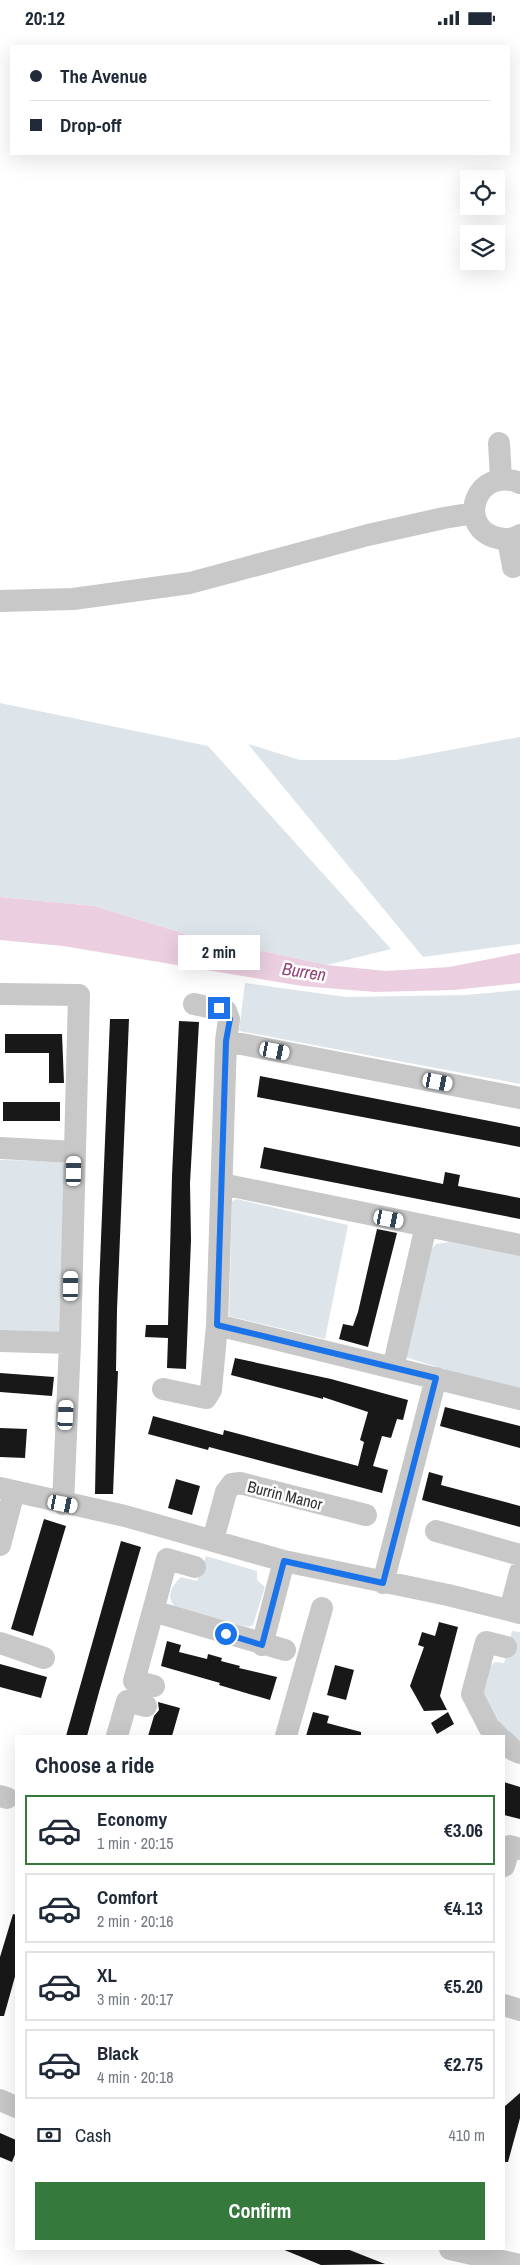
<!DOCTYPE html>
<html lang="en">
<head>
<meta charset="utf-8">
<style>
  :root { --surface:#fff; --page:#f2f2f3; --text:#1f2937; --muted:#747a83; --line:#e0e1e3; --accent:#35793c }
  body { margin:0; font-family:"Archivo Narrow",sans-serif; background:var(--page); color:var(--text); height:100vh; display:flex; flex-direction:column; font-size:19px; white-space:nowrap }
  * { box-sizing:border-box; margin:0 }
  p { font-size:16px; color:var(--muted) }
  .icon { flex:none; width:28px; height:28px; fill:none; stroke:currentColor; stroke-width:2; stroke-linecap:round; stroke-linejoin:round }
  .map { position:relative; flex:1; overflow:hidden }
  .details { position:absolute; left:15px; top:1700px; width:490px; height:515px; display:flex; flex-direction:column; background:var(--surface); border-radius:0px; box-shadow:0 5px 20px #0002 }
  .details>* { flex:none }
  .hud { position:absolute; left:10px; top:10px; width:500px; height:110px; border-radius:0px; box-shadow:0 5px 20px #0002; display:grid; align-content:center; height:110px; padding:0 20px; background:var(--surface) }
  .controls { position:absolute; left:460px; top:135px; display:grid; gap:10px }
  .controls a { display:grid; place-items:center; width:45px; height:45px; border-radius:0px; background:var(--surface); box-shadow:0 5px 20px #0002; font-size:25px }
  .end { position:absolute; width:22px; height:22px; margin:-11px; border:6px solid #1a73e8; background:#fff; box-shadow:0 0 0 2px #fff }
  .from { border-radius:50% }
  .bubble { position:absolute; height:35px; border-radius:0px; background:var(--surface); box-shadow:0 5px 20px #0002; font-size:16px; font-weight:800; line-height:35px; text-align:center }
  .car { position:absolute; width:15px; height:30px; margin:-15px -8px; border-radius:6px; box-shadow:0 0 4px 1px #0007; background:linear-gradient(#fff 24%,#345 0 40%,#fff 0 76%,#345 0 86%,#fff 0) }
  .hud b { display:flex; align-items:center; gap:18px; height:48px; font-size:19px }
  .hud b+b { border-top:1px solid var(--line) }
  .hud i { width:12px; height:12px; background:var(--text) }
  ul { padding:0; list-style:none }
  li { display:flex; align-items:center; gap:15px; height:70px; margin:0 10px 8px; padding:0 10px; border:2px solid var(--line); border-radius:0px }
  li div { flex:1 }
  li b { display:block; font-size:19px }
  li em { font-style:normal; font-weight:800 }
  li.on { border-color:var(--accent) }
  li>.icon { width:45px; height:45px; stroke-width:1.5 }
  h2 { padding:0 20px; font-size:22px; line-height:60px }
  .pay { display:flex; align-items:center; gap:12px; height:55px; padding:0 20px; font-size:19px }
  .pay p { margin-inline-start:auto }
  .action { display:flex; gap:10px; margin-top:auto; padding:10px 20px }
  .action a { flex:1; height:58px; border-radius:0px; background:var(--accent); color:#fff; font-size:20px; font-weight:800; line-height:58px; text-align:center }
  .status { display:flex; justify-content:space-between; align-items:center; height:35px; padding:0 25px; background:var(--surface); direction:ltr }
  .status svg { height:14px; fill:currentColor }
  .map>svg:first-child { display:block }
  .green { fill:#dee5ea }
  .water { fill:#ebcfe1 }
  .building { fill:#181818 }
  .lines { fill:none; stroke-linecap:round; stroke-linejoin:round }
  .minor { stroke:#c8c8c8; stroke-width:22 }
  .route { stroke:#1a73e8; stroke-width:6 }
  .labels { text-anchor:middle; stroke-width:5; stroke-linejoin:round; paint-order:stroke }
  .street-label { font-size:16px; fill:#313131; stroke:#fff }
  .water-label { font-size:18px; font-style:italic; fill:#904373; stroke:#fff }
</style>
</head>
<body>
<div class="status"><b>20:12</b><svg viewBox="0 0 49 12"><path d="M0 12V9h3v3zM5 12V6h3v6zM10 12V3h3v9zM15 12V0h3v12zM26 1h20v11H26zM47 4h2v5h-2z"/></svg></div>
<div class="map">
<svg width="520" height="2230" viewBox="0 0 520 2230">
  <rect width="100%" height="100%" fill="#fff"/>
  <path class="green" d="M0 668 208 711 391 914 327 930 189 900 94 871 0 862Z
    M520 702V909L423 922 248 709 300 725H396Z
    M245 948 346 962 466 960 520 955V1049L239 996Z
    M0 1125 58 1126 63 1127 65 1132 61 1297 0 1298Z
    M237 1164 348 1190 325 1304 229 1281 232 1166Z
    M449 1207 520 1221V1358L405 1322 432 1214 436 1209Z
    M206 1521 257 1536V1545L265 1552 253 1590 248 1592 178 1574C165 1565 170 1552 181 1542L197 1546Z
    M512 1596 520 1597V1712L508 1704 482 1655 486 1635 495 1627 504 1628Z"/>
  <path class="water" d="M0 862 94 871 189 900 327 930 386 936 449 932 520 918V948L454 955 375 957 302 951 63 911 0 905Z"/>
  <path class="building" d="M110 984H129L117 1275 116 1336H118L113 1459H95L99 1253Z
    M179 986 199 987 190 1148 191 1205 186 1334 167 1333 168 1303 145 1302 146 1290H168L172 1141Z
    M5 999H62L64 1048H49V1018H5Z
    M260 1041 520 1092V1112L257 1062Z
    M3 1067H60V1086H3Z
    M264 1112 443 1149 445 1137 460 1140 458 1151 520 1163V1184L260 1133Z
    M377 1194 397 1198 368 1312 339 1304 343 1289 353 1291 358 1277Z
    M235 1323 331 1344 408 1365 403 1385 397 1384 391 1403 382 1401 373 1431 388 1435 382 1458 209 1412 208 1415 148 1399 153 1381 223 1400 224 1395 358 1431 364 1407 360 1405 368 1377 323 1362V1364L231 1340Z
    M0 1338 54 1342 52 1361 0 1357Z
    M445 1372 520 1391V1413L440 1391Z
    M0 1393 27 1394 25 1423 0 1422Z
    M429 1437 443 1441 441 1450 520 1471V1492L422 1465Z
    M176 1444 200 1451 192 1480 168 1473Z
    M44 1484 66 1491 33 1601 11 1594Z
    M121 1506 141 1512 99 1657 87 1701H66Z
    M439 1587 458 1592 440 1661 447 1675 424 1676 410 1651 424 1612 418 1610 422 1597 435 1601Z
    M167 1606 181 1610 179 1617 207 1624 208 1619 222 1623 221 1626 240 1631 239 1633 277 1642 270 1665 219 1650 220 1648 161 1631Z
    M0 1629 47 1642 41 1663 0 1652Z
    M335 1630 354 1635 346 1665 327 1660Z
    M158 1667 180 1673 172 1701H148L154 1681 159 1675Z
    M313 1677 329 1681 327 1688 361 1697V1701H306Z
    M448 1677 454 1689 437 1699 431 1688Z
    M504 1747 520 1752V1784L504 1780Z
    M13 1879 16 1880V1938L4 1981H0V1922Z
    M520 2058V2083L508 2127H504V2072Z
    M0 2098 16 2105V2117L12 2127 0 2122Z
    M282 2214H347L385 2229 321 2230Z"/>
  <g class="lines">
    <path class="minor" d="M499 408 501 444
      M520 448C477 430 456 489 494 502 503 505 512 505 520 500
      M508 504 513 532
      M0 566 73 564 190 548 368 500 444 483 474 478
      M0 959 79 960 70 1308 63 1469
      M226 1006 520 1063
      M0 1113 75 1117
      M222 1149 520 1210
      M217 1290 520 1364
      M0 1306 70 1308
      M393 1333 426 1191
      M163 1354 206 1363 211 1355 217 1290 226 1006 229 984 226 976 194 969
      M0 1453 125 1481 284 1526 448 1560 520 1578
      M436 1496 520 1520
      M213 1505 226 1457 232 1449 240 1448 366 1480
      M0 1510 14 1457
      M195 1532 167 1524 153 1576 285 1615
      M383 1548 436 1343
      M510 1575 520 1537
      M153 1576 134 1646 154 1651
      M0 1608 44 1623
      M262 1610 284 1526
      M117 1701 127 1666 146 1671
      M286 1701 322 1573
      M498 1701 489 1692 472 1659 486 1607 506 1612
      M504 1706 513 1715 520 1718
      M0 1761 7 1763
      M504 1831 510 1811 520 1814
      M504 1970 520 1975
      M0 2065 16 2072
      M450 2214 520 2230"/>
  </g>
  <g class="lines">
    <path class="route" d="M219 973 226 976 230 984 226 1006 217 1290 436 1343 383 1548 284 1526 262 1610 226 1599"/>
  </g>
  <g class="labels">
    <g class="street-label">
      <text transform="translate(285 1460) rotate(14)" y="6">Burrin Manor</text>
    </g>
    <g class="water-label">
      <text transform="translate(304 937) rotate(9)" y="6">Burren</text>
    </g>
  </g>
</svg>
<div class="controls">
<a><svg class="icon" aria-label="locate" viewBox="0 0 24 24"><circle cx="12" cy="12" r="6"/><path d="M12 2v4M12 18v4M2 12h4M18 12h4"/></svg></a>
<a><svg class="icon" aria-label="layers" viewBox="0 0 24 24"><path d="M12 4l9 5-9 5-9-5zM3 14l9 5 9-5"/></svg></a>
</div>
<i class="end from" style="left:226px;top:1599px"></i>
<i class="end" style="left:219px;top:973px"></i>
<div class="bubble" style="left:178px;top:900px;width:82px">2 min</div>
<i class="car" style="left:275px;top:1016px;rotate:101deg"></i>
<i class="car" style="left:438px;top:1047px;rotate:101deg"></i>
<i class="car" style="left:74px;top:1136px;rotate:1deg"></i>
<i class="car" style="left:389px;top:1184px;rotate:101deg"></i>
<i class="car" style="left:71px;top:1251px;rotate:1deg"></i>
<i class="car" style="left:66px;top:1380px;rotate:3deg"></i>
<i class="car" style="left:63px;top:1469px;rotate:101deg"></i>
<div class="hud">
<b><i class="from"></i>The Avenue</b>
<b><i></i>Drop-off</b>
</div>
<section class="details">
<h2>Choose a ride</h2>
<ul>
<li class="on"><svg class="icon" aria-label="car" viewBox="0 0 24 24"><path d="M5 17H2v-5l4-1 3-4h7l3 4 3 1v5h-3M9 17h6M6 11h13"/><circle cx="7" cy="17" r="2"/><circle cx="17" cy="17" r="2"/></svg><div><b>Economy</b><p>1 min · 20:15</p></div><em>€3.06</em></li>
<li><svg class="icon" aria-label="car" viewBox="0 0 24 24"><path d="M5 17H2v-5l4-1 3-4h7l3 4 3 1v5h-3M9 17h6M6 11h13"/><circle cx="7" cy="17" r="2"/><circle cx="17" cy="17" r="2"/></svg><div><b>Comfort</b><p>2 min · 20:16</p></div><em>€4.13</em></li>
<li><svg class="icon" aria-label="car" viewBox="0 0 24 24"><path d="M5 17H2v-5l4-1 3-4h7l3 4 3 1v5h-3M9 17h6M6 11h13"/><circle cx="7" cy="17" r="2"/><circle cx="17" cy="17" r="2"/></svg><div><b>XL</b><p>3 min · 20:17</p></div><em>€5.20</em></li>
<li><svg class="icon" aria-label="car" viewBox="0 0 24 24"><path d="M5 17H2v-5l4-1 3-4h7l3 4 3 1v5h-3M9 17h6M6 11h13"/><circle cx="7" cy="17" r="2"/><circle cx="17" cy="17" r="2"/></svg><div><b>Black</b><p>4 min · 20:18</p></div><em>€2.75</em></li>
</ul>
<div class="pay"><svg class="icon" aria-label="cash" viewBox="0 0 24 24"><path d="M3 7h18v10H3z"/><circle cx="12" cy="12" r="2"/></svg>Cash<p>410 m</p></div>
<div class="action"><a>Confirm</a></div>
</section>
</div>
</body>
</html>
